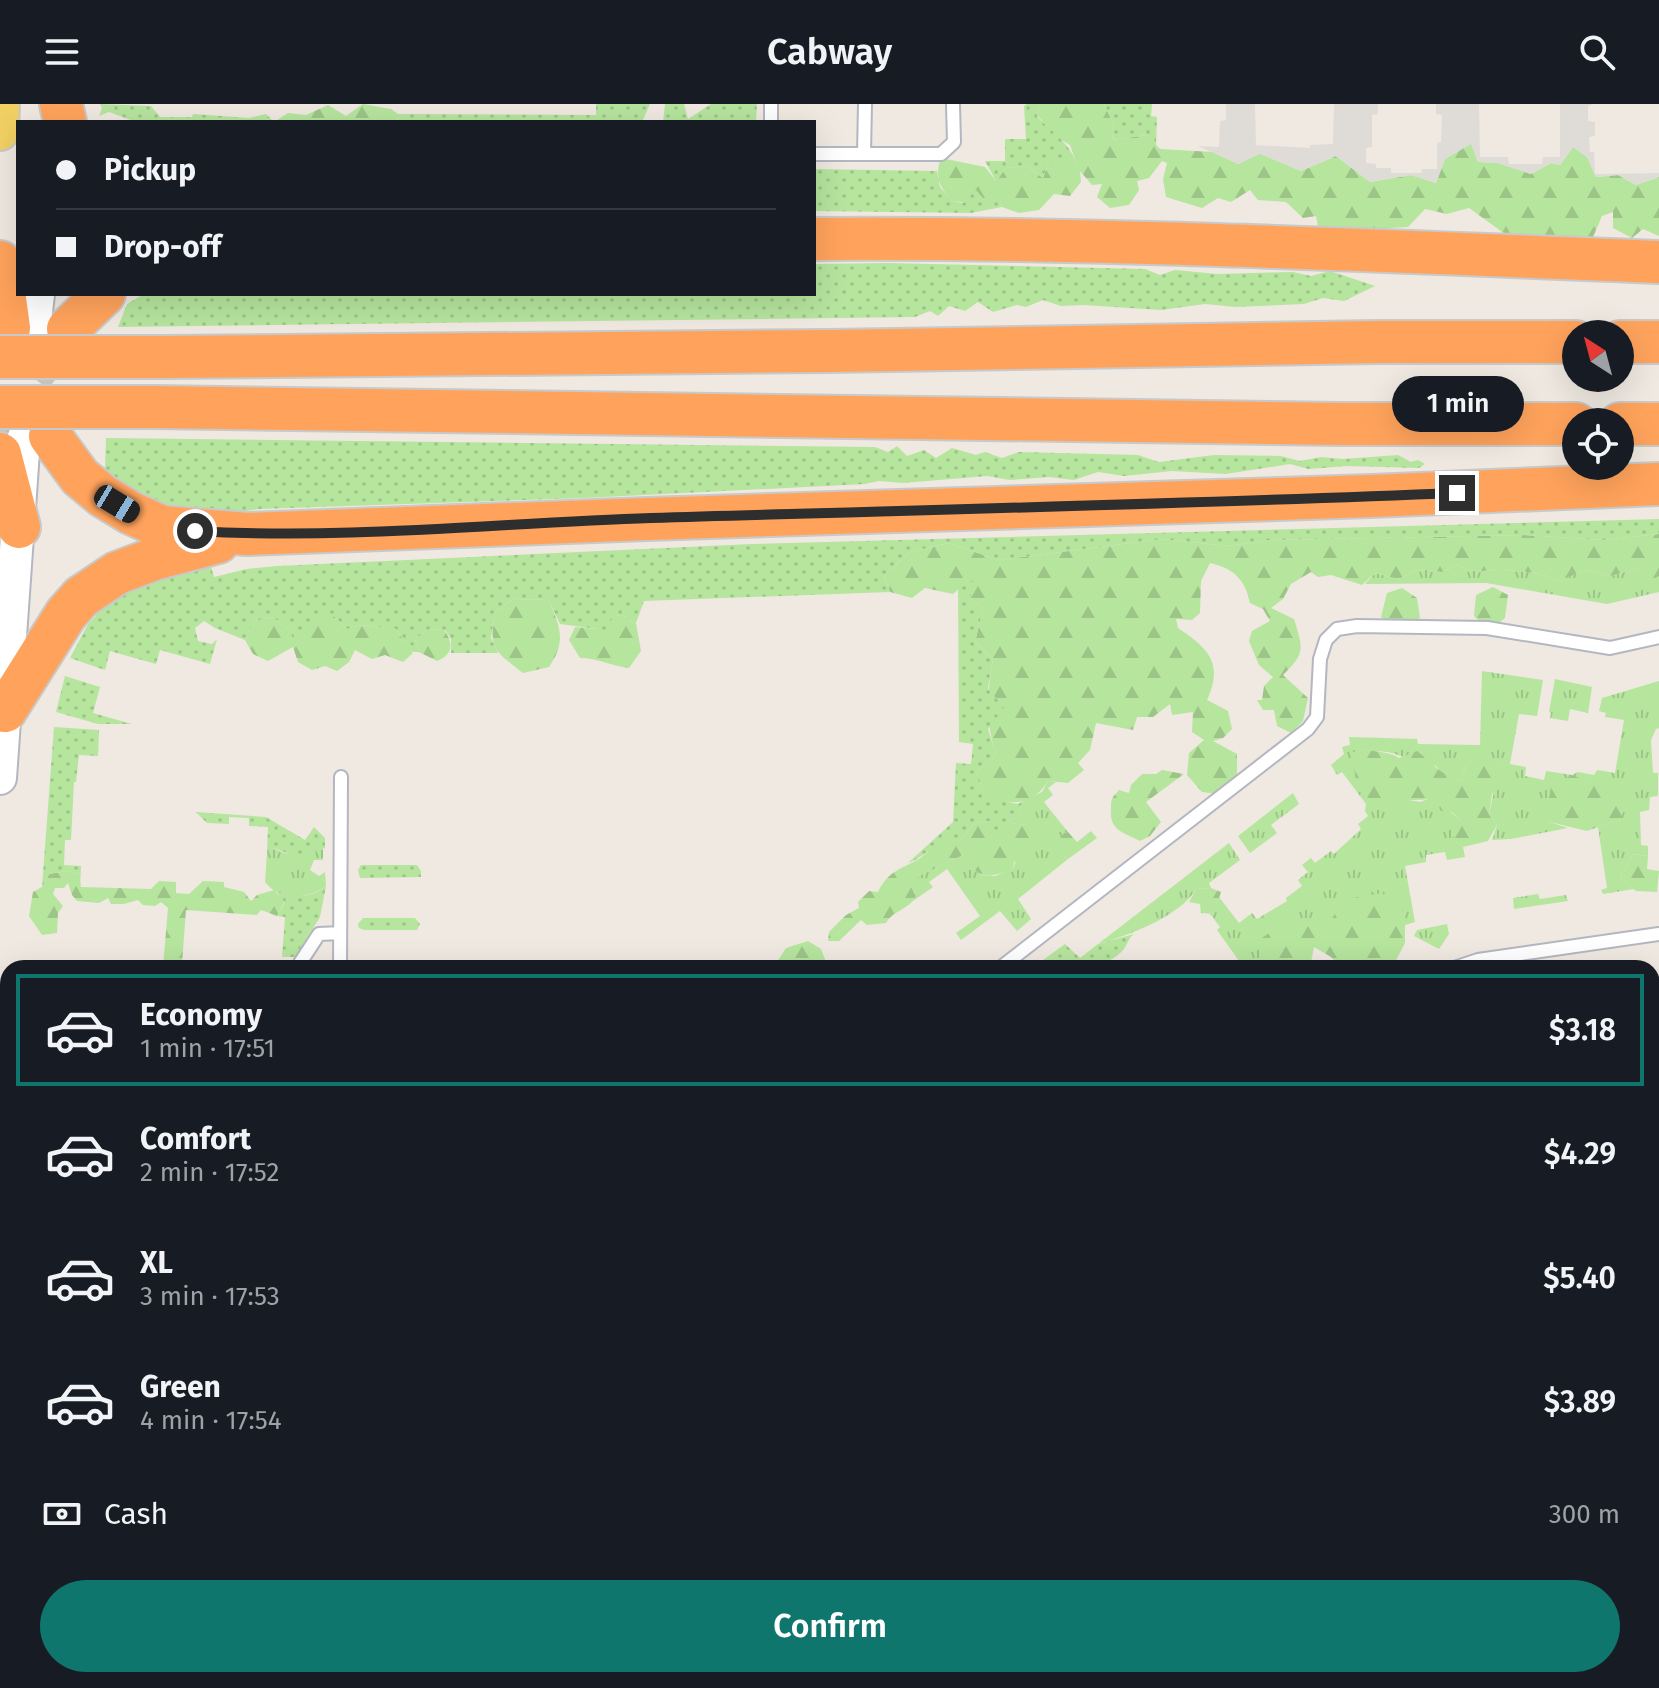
<!DOCTYPE html>
<html lang="en">
<head>
<meta charset="utf-8">
<style>
  :root { --surface:#171b24; --page:#242831; --text:#f1f3f6; --muted:#9ea1a6; --line:#363941; --accent:#0f766e }
  body { margin:0; font-family:"Fira Sans",sans-serif; background:var(--page); color:var(--text); height:100vh; display:flex; flex-direction:column; font-size:30px; white-space:nowrap }
  * { box-sizing:border-box; margin:0 }
  p { font-size:26px; color:var(--muted) }
  .icon { flex:none; width:44px; height:44px; fill:none; stroke:currentColor; stroke-width:2; stroke-linecap:round; stroke-linejoin:round }
  .map { position:relative; flex:1; overflow:hidden }
  .drawer { position:absolute; left:0px; top:856px; width:1660px; height:728px; display:flex; flex-direction:column; background:var(--surface); border-radius:24px 24px 0 0; box-shadow:0 8px 32px #0002 }
  .drawer>* { flex:none }
  .banner { position:absolute; left:16px; top:16px; width:800px; height:176px; border-radius:0px; box-shadow:0 8px 32px #0002; display:grid; align-content:center; height:176px; padding:0 40px; background:var(--surface) }
  .needle { width:52px; rotate:324deg }
  .controls { position:absolute; left:1562px; top:216px; display:grid; gap:16px }
  .controls a { display:grid; place-items:center; width:72px; height:72px; border-radius:50%; background:var(--surface); box-shadow:0 8px 32px #0002; font-size:40px }
  .end { position:absolute; width:36px; height:36px; margin:-18px; border:10px solid #2e2e2e; background:#fff; box-shadow:0 0 0 4px #fff }
  .from { border-radius:50% }
  .bubble { position:absolute; height:56px; border-radius:28px; background:var(--surface); box-shadow:0 8px 32px #0002; font-size:26px; font-weight:600; line-height:56px; text-align:center }
  .car { position:absolute; width:24px; height:48px; margin:-24px -12px; border-radius:10px; box-shadow:0 0 6px 2px #0007; background:linear-gradient(#222 24%,#8ab4d8 0 40%,#222 0 76%,#8ab4d8 0 86%,#222 0) }
  .banner b { display:flex; align-items:center; gap:28px; height:76px; font-size:30px }
  .banner b+b { border-top:2px solid var(--line) }
  .banner i { width:20px; height:20px; background:var(--text) }
  ul { padding:14px 0 0; list-style:none }
  li { display:flex; align-items:center; gap:24px; height:112px; margin:0 16px 12px; padding:0 24px; border:4px solid transparent; border-radius:0px }
  li div { flex:1 }
  li b { display:block; font-size:30px }
  li em { font-style:normal; font-weight:600 }
  li.on { border-color:var(--accent) }
  li>.icon { width:72px; height:72px; stroke-width:1.5 }
  .pay { display:flex; align-items:center; gap:20px; height:88px; padding:0 40px; font-size:30px }
  .pay p { margin-inline-start:auto }
  .cta { display:flex; gap:16px; margin-top:auto; padding:16px 40px }
  .cta a { flex:1; height:92px; border-radius:48px; background:var(--accent); color:#fff; font-size:32px; font-weight:600; line-height:92px; text-align:center }
  header { display:flex; justify-content:space-between; align-items:center; height:104px; padding:0 40px; background:var(--surface); font-size:36px; font-weight:600 }
  .map>svg:first-child { display:block }
  .industrial { fill:url(#industrial-grid) }
  .grass { fill:url(#grass-tufts) }
  .forest { fill:url(#forest-firs) }
  .park { fill:url(#park-dots) }
  .plaza { fill:#dfdcd8 }
  .water { fill:url(#water-ripples) }
  .lines { fill:none; stroke-linecap:round; stroke-linejoin:round }
  .highway-tunnel { stroke:#c8c4bd; stroke-width:42; stroke-dasharray:42 21; stroke-linecap:butt }
  .lane-casing { stroke:#b4b7c1; stroke-width:16 }
  .street-casing { stroke:#b4b7c1; stroke-width:28 }
  .secondary-casing { stroke:#b4b7c1; stroke-width:36 }
  .primary-casing { stroke:#c9c9c9; stroke-width:40 }
  .highway-casing { stroke:#c9c9c9; stroke-width:46 }
  .lane { stroke:#fff; stroke-width:12 }
  .street { stroke:#fff; stroke-width:24 }
  .secondary { stroke:#fff; stroke-width:32 }
  .primary { stroke:#f2d163; stroke-width:36 }
  .highway { stroke:#ffa35c; stroke-width:42 }
  .highway-bridge-casing { stroke:#c9c9c9; stroke-width:46; stroke-linecap:butt }
  .highway-bridge { stroke:#ffa35c; stroke-width:42 }
  .route { stroke:#2e2e2e; stroke-width:10 }
</style>
</head>
<body>
<header><svg class="icon" aria-label="menu" viewBox="0 0 24 24"><path d="M4 6h16M4 12h16M4 18h16"/></svg>Cabway<svg class="icon" aria-label="search" viewBox="0 0 24 24"><circle cx="10" cy="10" r="6"/><path d="M15 15l6 6"/></svg></header>
<div class="map">
<svg width="1659" height="1584" viewBox="0 0 1659 1584">
  <defs>
    <pattern id="industrial-grid" width="8" height="8" patternUnits="userSpaceOnUse" patternTransform="scale(2)"><rect width="8" height="8" fill="#e3e1e8"/><path d="M0 4h8M4 0v8" fill="none" stroke="#c3c1c7"/></pattern>
    <pattern id="grass-tufts" width="24" height="20" patternUnits="userSpaceOnUse" patternTransform="scale(2)"><rect width="24" height="20" fill="#b6e59e"/><path d="M3 7l-1-3M5 7V3M7 7l1-3M15 17l-1-3M17 17v-4M19 17l1-3" fill="none" stroke="#9dc588"/></pattern>
    <pattern id="forest-firs" width="22" height="20" patternUnits="userSpaceOnUse" patternTransform="scale(2)"><rect width="22" height="20" fill="#b6e59e"/><path d="M5 1l3.5 6h-7zM16 11l3.5 6h-7z" fill="#9dc588"/></pattern>
    <pattern id="park-dots" width="8" height="8" patternUnits="userSpaceOnUse" patternTransform="scale(2)"><rect width="8" height="8" fill="#b6e59e"/><path d="M2 2h.1M6 6h.1" fill="none" stroke="#9dc588" stroke-width="1.8" stroke-linecap="round"/></pattern>
    <pattern id="water-ripples" width="26" height="14" patternUnits="userSpaceOnUse" patternTransform="scale(2)"><rect width="26" height="14" fill="#75cff0"/><path d="M2 4q2-2 4 0t4 0M15 11q2-2 4 0t4 0" fill="none" stroke="#66b2ce"/></pattern>
  </defs>
  <rect width="100%" height="100%" fill="#efe9e1"/>
  <path class="industrial" d="M1659 1204V1584H1657L1651 1576 1652 1209Z"/>
  <path class="grass" d="M1458 461C1476 470 1477 467 1496 466 1516 466 1542 468 1560 477L1585 466 1611 472 1634 465 1653 474 1659 472V488L1607 500 1486 479 1365 480 1375 469 1398 475 1420 465 1442 468Z
    M1482 567 1543 576 1537 612 1519 610 1510 660 1526 663 1525 672 1544 676 1546 667 1572 671 1578 668 1594 671 1597 666 1615 669 1624 616 1605 613 1606 609 1599 607 1602 594 1659 577V624L1656 625 1651 636 1653 669H1658V692L1650 693 1649 706 1640 708 1641 741 1648 742V752L1633 750 1620 774 1634 785 1603 790 1601 786 1607 784 1598 723 1621 715 1594 680 1572 672 1547 717 1568 724 1511 735 1492 736 1497 721 1489 709 1500 661 1484 650 1467 659 1461 677 1444 672 1436 662C1421 658 1406 654 1392 649 1383 646 1373 649 1360 644L1403 695 1420 698 1434 693 1460 716 1456 738 1463 743 1465 753 1447 756 1445 748 1426 751V758L1405 762 1415 818 1405 821 1404 809C1372 813 1329 811 1301 829 1284 840 1266 864 1244 864L1217 826 1220 823 1210 810H1214L1219 793 1239 819 1252 809 1257 815 1287 797 1286 794 1302 782 1298 776 1308 768 1302 761 1311 754 1315 759 1331 747 1334 750 1361 725 1358 720 1368 712 1365 707 1366 700 1342 668 1337 671 1331 661 1344 650 1342 643 1350 641 1349 633 1417 635 1418 640 1480 641Z
    M1555 575 1592 583 1588 609 1570 605 1568 617 1550 614 1551 609 1549 608Z
    M1048 677 1056 678 1048 684 1053 691 1044 698 1068 728 1064 729 1063 751 1068 755 1018 795 1031 815 1017 827 1000 807 961 836 956 829 980 812 947 765 929 778 933 783 913 797 916 791 911 783 918 772 963 751 981 771 995 772 1013 765 1028 721 1006 719 1020 711 1022 698 1042 688Z
    M1293 689 1299 700 1271 721 1277 729 1250 749 1238 732Z
    M1229 739 1240 756 1209 779 1211 784 1196 785C1181 812 1127 832 1098 840Z
    M274 744C289 754 307 751 323 744V756H314L310 766 319 772 325 768 326 782C306 796 280 797 265 778L267 749Z
    M1538 790 1540 795 1566 791 1568 797 1514 805 1513 794Z
    M1447 820 1449 830 1439 845 1414 832 1417 826Z
    M724 1576H964L953 1584H724Z"/>
  <path class="forest" d="M363 0 391 5 398 10 397 18H244L249 14 266 10 274 18 288 9 306 11 328 1 346 12Z
    M1040 0H1104L1114 21 1112 36 1147 31 1160 45 1213 48 1238 60 1260 49 1301 67 1336 52 1370 78 1411 71 1436 79 1445 55 1471 39 1478 58 1498 59 1531 70 1551 59 1560 61 1573 43 1587 53 1596 73 1618 71 1636 81 1659 73V132L1643 125 1632 134 1613 124V108L1602 112 1593 133 1545 141 1512 135 1469 104 1447 110 1425 105 1408 123 1374 125 1356 141 1320 133 1316 112 1303 114 1286 98 1258 96 1250 86 1231 98 1218 94 1202 104 1166 93 1163 75 1167 59 1162 57 1149 74 1137 77 1139 86 1129 101 1110 104 1097 93 1102 80 1092 81 1080 67 1081 78 1070 92 1054 90 1039 106 1019 109 1002 103 1000 96 989 101 952 97C940 83 934 73 941 54L985 63 996 77 1006 64 1027 62 1043 74 1049 58H1076L1070 41 1055 32 1037 11Z
    M1659 430V472L1653 475 1634 465 1611 472 1585 466 1560 477C1542 468 1516 466 1496 466 1477 467 1476 470 1458 461L1442 468 1420 465 1398 475 1375 469 1362 481 1331 471 1318 473 1311 468 1291 480 1283 495 1271 504 1294 515C1303 544 1306 549 1283 571L1308 594 1303 617 1291 629 1277 622 1274 606H1263L1257 596H1262L1264 582 1273 573 1259 561 1249 537 1252 527 1270 517 1263 505 1250 499C1245 475 1233 464 1210 459L1201 477 1200 509 1192 516 1176 515 1178 524C1208 544 1224 559 1207 596L1228 607 1232 625 1223 634 1213 637 1237 650V672L1218 690 1202 688 1187 671 1189 649 1204 636 1192 628 1193 608 1172 611 1170 600 1153 613H1137L1133 626 1096 619 1090 646 1078 659 1084 666 1068 679 1048 677C1030 705 1012 699 985 694L977 668 996 650C985 617 987 590 993 556L975 538 983 505 970 494 968 477 953 490 925 484 912 494 890 488 884 472 910 448 948 439 999 456 1162 435 1228 442 1270 436 1523 431 1602 436Z
    M1493 483 1508 491 1505 514 1500 518 1482 520 1474 512 1476 491Z
    M1402 484 1417 494 1420 514 1398 530 1381 513 1387 489Z
    M548 495C560 522 567 537 549 563L523 569C493 545 489 547 495 508L512 496Z
    M622 511 636 519 641 547 629 564C611 562 598 554 580 554L569 536 575 523 599 525 612 512Z
    M316 512 335 513 347 525C366 517 375 525 395 524L404 537 414 542 412 550 403 558 385 551 372 555 355 546 349 558 337 567 325 562 312 566 298 558 293 543 268 557 253 550 245 536 254 517 273 513 288 525 297 540 302 524Z
    M429 525 444 526C454 539 453 551 437 557L419 548 415 535Z
    M1360 644C1374 649 1387 646 1399 654L1417 647C1432 659 1442 672 1461 677L1467 659 1484 649 1500 661 1499 684 1492 690 1489 709 1497 721 1488 737 1463 743 1456 738 1450 724 1460 716 1452 708 1441 707 1434 694C1420 698 1406 693 1393 700L1367 694 1356 677 1352 649Z
    M1162 666 1184 670 1146 698 1161 718 1150 732 1140 737C1122 728 1109 726 1111 704 1111 694 1112 694 1119 686L1129 689 1131 681 1142 670H1156Z
    M1572 671 1594 680 1614 676 1627 695 1621 715 1587 727 1546 717 1551 682Z
    M990 717 1028 721 1035 736 1028 755 1014 758 1013 765C989 775 976 775 963 751L919 772 911 783 916 792C909 806 893 806 886 819L867 821 861 816 839 837H828L829 828 846 811 859 804 858 798 869 787 878 788C888 767 901 765 919 755 927 750 934 738 945 735 950 734 954 736 959 737L974 719Z
    M1091 727 1097 734 1068 755 1063 751 1058 738 1064 729 1068 728 1077 738Z
    M1633 750 1648 752 1647 765 1659 767 1657 788 1636 787 1620 774Z
    M66 767 79 769 81 783 151 785 159 777 176 778V789L189 790 203 777 224 778V783L244 788 251 797 257 791 274 786 285 797 277 812 261 806 257 811 186 806 182 859 191 860 193 864H160L163 863 168 804 161 798 155 802 143 801 138 796 124 800H111L108 794 99 799 77 797 72 791 68 779 64 784H55L53 790 63 802 58 809 57 829 42 831 29 812 33 788 42 783 49 770Z
    M1211 784 1221 788 1214 810 1201 809 1200 800 1189 798 1196 785Z
    M1382 789 1405 809V839L1392 864H1341L1331 853 1314 843 1310 864H1254L1263 858 1256 838 1282 820 1304 827 1313 815 1331 817 1342 796Z
    M808 837 821 845 826 858 822 864H779L777 858 786 844Z
    M1659 975V1110L1652 1113V978Z
    M7 1250 8 1311 0 1314V1252Z"/>
  <path class="park" d="M100 0 151 2 160 13H192L193 10 249 14 244 18H136L109 8 99 12 102 4Z
    M596 0H650L642 18H397L398 10 596 11Z
    M665 0H684L688 15 711 0H757L756 18H663Z
    M1027 0H1040L1037 12C1051 28 1069 38 1076 58H1049L1043 74 1027 62 1006 64 996 77 985 57H1005V35H1026L1024 2Z
    M1104 0H1152L1151 12 1157 13 1156 42 1147 31 1112 36 1114 21Z
    M814 65 937 67 940 83 952 97 963 99 976 86 989 101 1000 95 1002 103 971 109 814 107Z
    M888 159 1145 165 1160 171 1175 166 1217 170 1293 168 1311 172 1330 167 1375 182 1344 197 1323 194 1304 200 1236 203 1205 200 1161 206 1083 201 1061 202 1043 196 1026 203 1017 201 993 208 978 198 965 207 949 202 938 212 930 207 915 213 118 223 127 200 144 190H814V160Z
    M106 334 875 343 888 348 897 342 907 352 924 346 936 354 952 344 976 351 985 348 1002 354 1019 348 1138 351 1159 358 1214 351 1281 352 1300 357 1321 353 1343 355 1398 351 1411 358 1418 356 1425 360 1419 364 1348 362 1308 365 1290 360 1226 370 1172 367 1124 372 1098 368 1074 376 1049 373 1010 376 987 372 903 379 879 377 865 380 584 394 260 405 222 410 179 405 139 391 105 366Z
    M1659 415V430L1602 436 1523 431 1270 436 1228 442 1162 435 999 456 948 439 910 448 884 472 890 488 644 497 636 519 622 511 613 512 605 531 598 525 560 520 548 495 512 496 495 508 491 534 498 549H451V535L445 526 429 525 415 535 419 548H413V542L404 537 395 524C375 525 366 517 347 525L335 513C312 512 303 519 297 541L288 525 273 513 254 517 245 536 215 524 204 517 195 524 198 537 212 540 217 535 210 560 160 546 156 560 110 547 105 566 70 554 88 520 96 512 89 506 105 492 210 459 214 473 247 465 277 462 752 440Z
    M968 477H976L970 494 983 505 975 538 993 556 988 585 1004 603 988 625 996 650 977 668 985 693 1018 700 1022 698 1020 711 1006 719 998 732 990 717 974 719 959 737C933 734 929 752 908 759L953 718 956 659 971 660 973 640 959 638 958 485Z
    M65 572 100 583 93 609 132 620H98L56 608Z
    M54 623 99 626 98 652 79 651 76 678H74L71 736H65L64 761 81 762 80 783 78 769 66 767 49 770 42 783Z
    M196 708 266 713 305 736 314 723 325 734V744L297 753 274 744 267 749 268 723 249 722V714L229 713V720L207 719Z
    M361 761H417L421 767V773L360 774 358 766Z
    M326 782 320 813 295 853H282L285 813 277 812 285 798 277 789C296 794 310 794 326 782Z
    M363 814H415L420 820 417 826H364L359 824 358 820Z
    M1134 830C1128 835 1128 839 1124 845 1106 867 1068 864 1041 864L1043 856 1065 840 1080 854 1098 840Z
    M964 1576H1037L1027 1584H953Z"/>
  <path class="plaza" d="M1226 0H1255L1256 41 1310 44V41L1333 40 1334 0H1378V10L1372 11V43L1366 44V59L1376 60V64H1391V69H1421L1422 65H1437V39L1441 38 1442 11 1436 10V0H1479L1480 53H1508L1509 60H1542L1543 53H1560V0H1594L1588 2V17L1595 18V32L1589 33 1590 48H1594L1595 70 1659 69V73L1636 81 1618 71 1596 73 1587 53 1573 43 1560 61 1551 59 1531 70 1498 59 1478 58 1471 40 1445 55 1436 79 1411 71 1370 78 1336 52 1301 67 1260 50 1238 60 1198 42 1219 43 1220 17 1226 16Z"/>
  <path class="water" d="M363 1576H498L497 1584H369Z"/>
  <g class="lines">
    <path class="highway-tunnel" d="M0 327 28 277 65 228"/>
    <defs>
      <path id="lane" d="M771 0V18
        M814 50H864L865 0
        M864 50H941L954 38 953 0
        M300 859 319 830 340 829
        M340 864 341 673
        M1000 864 1308 625 1317 613 1320 555 1326 536 1337 525 1357 522 1487 524 1610 544 1659 533
        M1454 864 1478 856 1659 830
        M0 1037 8 1038
        M1652 1254 1659 1249
        M1652 1446 1659 1457
        M103 1576 109 1584
        M217 1576 223 1584
        M616 1584 617 1576"/>
      <path id="street" d="M1652 1175 1659 1170"/>
      <path id="secondary" d="M34 226 38 190
        M0 674 24 333
        M1481 1576 1494 1584
        M1090 1584 1104 1576"/>
      <path id="primary" d="M0 28 1 0"/>
      <path id="highway" d="M61 0 65 18
        M814 135C1096 133 1377 147 1659 158
        M0 158 9 224
        M68 225 104 190
        M1620 238H1659
        M163 253 829 247 1378 238H1576
        M154 303 1341 320H1576
        M1620 320H1659
        M50 332 80 373 103 392 131 409 162 423 247 430 647 415 1371 392 1659 380
        M0 350 19 423
        M5 607 66 510 81 493 117 469 154 455 218 438"/>
    </defs>
    <use href="#lane" class="lane-casing"/>
    <use href="#street" class="street-casing"/>
    <use href="#secondary" class="secondary-casing"/>
    <use href="#primary" class="primary-casing"/>
    <use href="#highway" class="highway-casing"/>
    <use href="#lane" class="lane"/>
    <use href="#street" class="street"/>
    <use href="#secondary" class="secondary"/>
    <use href="#primary" class="primary"/>
    <use href="#highway" class="highway"/>
    <defs>
      <path id="highway-bridge" d="M0 253H163
        M0 303H154"/>
    </defs>
    <use href="#highway-bridge" class="highway-bridge-casing"/>
    <use href="#highway-bridge" class="highway-bridge"/>
  </g>
  <g class="lines">
    <path class="route" d="M195 427C347 436 500 419 651 414 920 406 1189 400 1457 389"/>
  </g>
</svg>
<div class="controls">
<a><svg class="needle" viewBox="-14 -14 28 28"><path d="M0-13l5 13h-10z" fill="#e53935"/><path d="M0 13l5-13h-10z" fill="#9ea1a6"/></svg></a>
<a><svg class="icon" aria-label="locate" viewBox="0 0 24 24"><circle cx="12" cy="12" r="6"/><path d="M12 2v4M12 18v4M2 12h4M18 12h4"/></svg></a>
</div>
<i class="end from" style="left:195px;top:427px"></i>
<i class="end" style="left:1457px;top:389px"></i>
<div class="bubble" style="left:1392px;top:272px;width:132px">1 min</div>
<i class="car" style="left:117px;top:400px;rotate:121deg"></i>
<div class="banner">
<b><i class="from"></i>Pickup</b>
<b><i></i>Drop-off</b>
</div>
<section class="drawer">
<ul>
<li class="on"><svg class="icon" aria-label="car" viewBox="0 0 24 24"><path d="M5 17H2v-5l4-1 3-4h7l3 4 3 1v5h-3M9 17h6M6 11h13"/><circle cx="7" cy="17" r="2"/><circle cx="17" cy="17" r="2"/></svg><div><b>Economy</b><p>1 min · 17:51</p></div><em>$3.18</em></li>
<li><svg class="icon" aria-label="car" viewBox="0 0 24 24"><path d="M5 17H2v-5l4-1 3-4h7l3 4 3 1v5h-3M9 17h6M6 11h13"/><circle cx="7" cy="17" r="2"/><circle cx="17" cy="17" r="2"/></svg><div><b>Comfort</b><p>2 min · 17:52</p></div><em>$4.29</em></li>
<li><svg class="icon" aria-label="car" viewBox="0 0 24 24"><path d="M5 17H2v-5l4-1 3-4h7l3 4 3 1v5h-3M9 17h6M6 11h13"/><circle cx="7" cy="17" r="2"/><circle cx="17" cy="17" r="2"/></svg><div><b>XL</b><p>3 min · 17:53</p></div><em>$5.40</em></li>
<li><svg class="icon" aria-label="car" viewBox="0 0 24 24"><path d="M5 17H2v-5l4-1 3-4h7l3 4 3 1v5h-3M9 17h6M6 11h13"/><circle cx="7" cy="17" r="2"/><circle cx="17" cy="17" r="2"/></svg><div><b>Green</b><p>4 min · 17:54</p></div><em>$3.89</em></li>
</ul>
<div class="pay"><svg class="icon" aria-label="cash" viewBox="0 0 24 24"><path d="M3 7h18v10H3z"/><circle cx="12" cy="12" r="2"/></svg>Cash<p>300 m</p></div>
<div class="cta"><a>Confirm</a></div>
</section>
</div>
</body>
</html>
